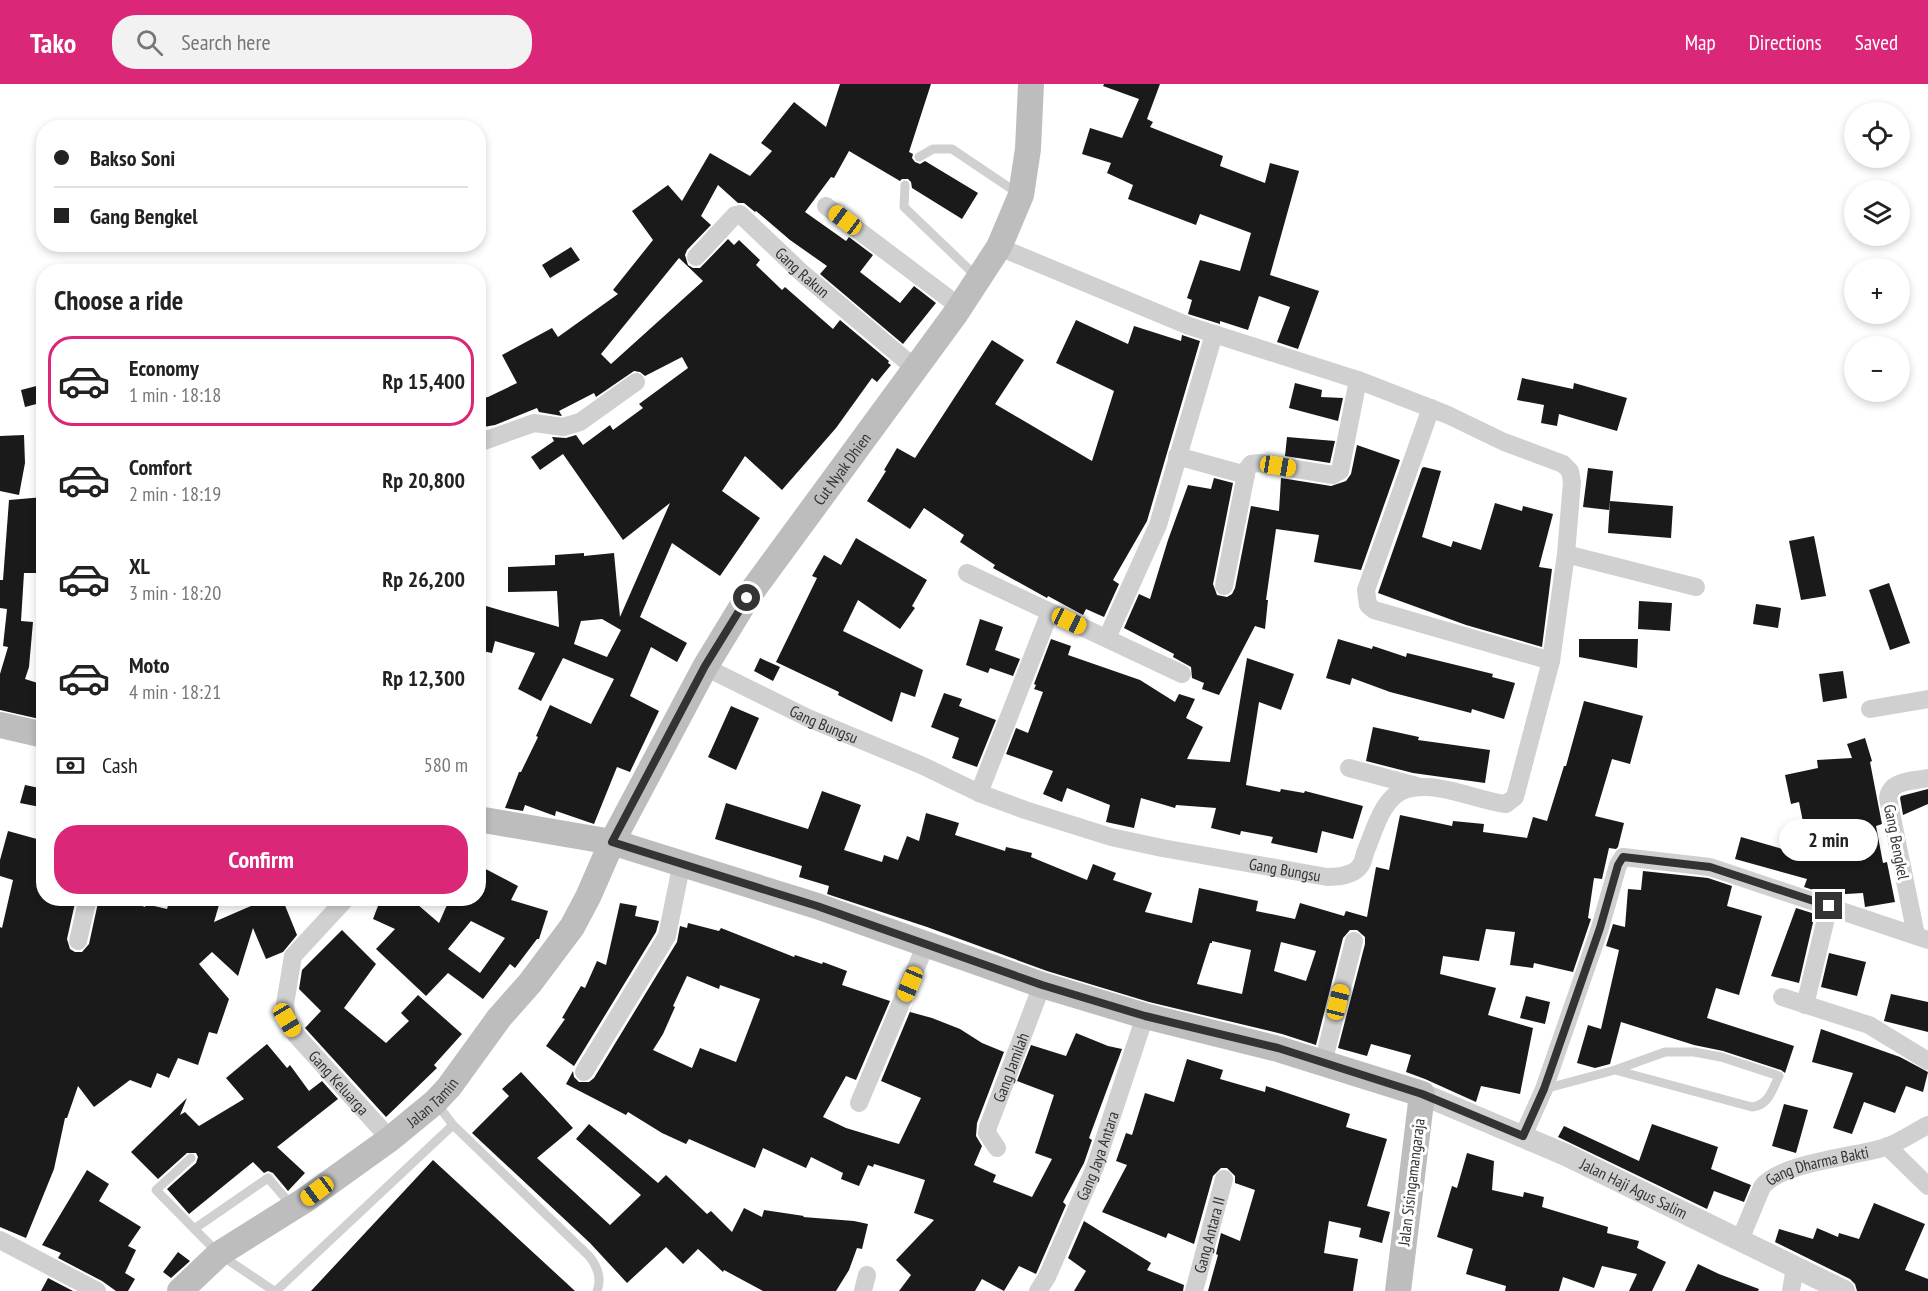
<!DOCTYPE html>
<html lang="en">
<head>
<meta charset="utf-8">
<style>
  :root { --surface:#fff; --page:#f2f2f2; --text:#222; --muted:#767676; --line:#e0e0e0; --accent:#db2777 }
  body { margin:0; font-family:"PT Sans Narrow",sans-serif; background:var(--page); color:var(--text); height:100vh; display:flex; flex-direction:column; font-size:22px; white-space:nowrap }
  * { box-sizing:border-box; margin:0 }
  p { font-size:20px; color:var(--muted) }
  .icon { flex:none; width:33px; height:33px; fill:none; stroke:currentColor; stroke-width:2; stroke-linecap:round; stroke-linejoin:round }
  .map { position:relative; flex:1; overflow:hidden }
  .sheet { position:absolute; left:36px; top:180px; width:450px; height:642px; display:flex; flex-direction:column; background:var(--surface); border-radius:24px; box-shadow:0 3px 9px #0003 }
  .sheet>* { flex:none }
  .hud { position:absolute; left:36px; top:36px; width:450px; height:132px; border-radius:24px; box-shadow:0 3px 9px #0003; display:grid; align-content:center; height:132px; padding:0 18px; background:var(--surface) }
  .tools { position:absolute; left:1844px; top:18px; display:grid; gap:12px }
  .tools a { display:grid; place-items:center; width:66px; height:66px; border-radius:50%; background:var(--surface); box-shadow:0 3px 9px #0003; font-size:30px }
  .end { position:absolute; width:27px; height:27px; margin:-14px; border:8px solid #333; background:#fff; box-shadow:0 0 0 3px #fff }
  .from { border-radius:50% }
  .bubble { position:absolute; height:42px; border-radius:21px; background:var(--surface); box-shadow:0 3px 9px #0003; font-size:20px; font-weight:800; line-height:42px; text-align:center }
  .car { position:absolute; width:18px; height:36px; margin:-18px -9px; border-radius:8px; box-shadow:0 0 4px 2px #0007; background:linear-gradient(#f5c518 24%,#345 0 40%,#f5c518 0 76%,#345 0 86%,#f5c518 0) }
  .hud b { display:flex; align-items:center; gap:21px; height:57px; font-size:22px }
  .hud b+b { border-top:2px solid var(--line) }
  .hud i { width:15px; height:15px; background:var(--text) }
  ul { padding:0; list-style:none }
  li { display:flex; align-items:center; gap:18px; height:90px; margin:0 12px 9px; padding:0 6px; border:3px solid transparent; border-radius:24px }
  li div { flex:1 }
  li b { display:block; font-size:22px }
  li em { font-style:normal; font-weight:800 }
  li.on { border-color:var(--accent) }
  li>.icon { width:54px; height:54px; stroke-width:1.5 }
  h2 { padding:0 18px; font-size:27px; line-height:72px }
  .pay { display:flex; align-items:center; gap:15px; height:66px; padding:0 18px; font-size:22px }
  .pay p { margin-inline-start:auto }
  .cta { display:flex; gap:12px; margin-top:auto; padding:12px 18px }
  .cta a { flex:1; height:69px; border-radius:24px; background:var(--accent); color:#fff; font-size:24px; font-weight:800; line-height:69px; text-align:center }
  header { display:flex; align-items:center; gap:36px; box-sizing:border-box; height:84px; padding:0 30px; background:var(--accent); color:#fff }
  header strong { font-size:28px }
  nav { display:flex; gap:33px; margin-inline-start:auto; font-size:21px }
  .search { width:420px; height:54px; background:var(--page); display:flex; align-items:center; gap:15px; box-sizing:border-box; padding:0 21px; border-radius:24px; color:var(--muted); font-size:22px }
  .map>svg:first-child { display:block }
  .building { fill:#1a1a1a; fill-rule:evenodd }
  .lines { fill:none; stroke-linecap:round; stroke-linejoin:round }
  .service { stroke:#d0d0d0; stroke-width:9 }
  .minor { stroke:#d0d0d0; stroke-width:18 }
  .tertiary { stroke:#d0d0d0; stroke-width:22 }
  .secondary { stroke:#bdbdbd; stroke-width:26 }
  .route { stroke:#333; stroke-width:8 }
  .labels { text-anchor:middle; stroke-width:6; stroke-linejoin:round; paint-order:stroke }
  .street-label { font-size:16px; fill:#333; stroke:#fff }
</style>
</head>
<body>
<header>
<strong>Tako</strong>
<div class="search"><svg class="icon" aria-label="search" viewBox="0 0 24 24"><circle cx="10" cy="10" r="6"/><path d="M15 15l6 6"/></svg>Search here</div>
<nav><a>Map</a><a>Directions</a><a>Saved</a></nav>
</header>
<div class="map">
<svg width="1928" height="1207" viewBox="0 0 1928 1207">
  <rect width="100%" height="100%" fill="#fff"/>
  <path class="building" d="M840 0H931L909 68 913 70 912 74 915 78 920 80 925 77 978 109 962 135 912 104 911 98 908 95H902L900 97 849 67 834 94 831 93 805 128 846 157 849 153 873 171 860 188 900 219 914 202 936 219 903 260 820 190 827 182 790 156 756 127 755 128 744 119H738L718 101 701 132 711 141 687 166 685 171 688 181 693 184H700L728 155 734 161 739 156 760 176 756 181 782 206 785 203 833 245 840 236 889 277 888 279 891 281 877 298 872 294 836 344 782 406 745 372 722 407 760 434 720 492 672 459 640 533 687 559 677 578 651 563 630 612 659 627 630 688 617 683 594 740 556 727 555 732 525 721 523 727 505 724 519 688H521L538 653 536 652 550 621 591 640 614 595 563 574 541 617 518 605 535 569 495 557 492 569 478 566V538L481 539 486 522 559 543 557 507 508 508V483L555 481V471L584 469V472L614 469 620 533 670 419 623 456 563 370 540 386 531 373 554 357 552 353 566 354 576 351 583 361 610 341 613 346 643 324 639 320 688 284 682 273 645 292 640 288 634 287 596 313 594 309 559 327 562 332 539 328 537 324 495 341 478 344V315L488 313 517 299 502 271 552 244 558 253 618 210 613 206 653 156 632 127 668 101 682 117 710 69 750 92 772 67 761 59 794 18 826 43ZM679 174 703 197 611 280 601 270ZM602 535 621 546 607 573 574 560 581 537Z
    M1104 0H1160L1147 35 1153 38 1150 43 1223 72 1220 82 1265 99 1270 79 1299 87 1270 191 1319 207 1298 265 1277 258 1290 223 1259 212 1248 246 1220 237V240L1188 230 1192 216 1187 214 1200 176 1240 187 1251 149 1200 130 1196 141 1128 115 1133 101 1107 89 1111 79 1082 70 1090 44 1122 54 1139 15 1103 2Z
    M571 163 580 176 550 194 542 181Z
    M1076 236 1128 260 1134 242 1181 257 1182 251 1200 257 1147 437 1113 496 1119 500 1104 533 1086 525 1083 531 1048 512 1047 514 993 484 995 481 960 458 964 451 924 424 910 445 867 417 886 387 884 386 897 364 915 374 992 256 1024 276 995 320 1092 377 1114 307 1056 279Z
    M1522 294 1573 305 1574 299 1627 314 1617 347 1559 330 1557 342 1541 339 1544 321 1517 316Z
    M1295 299 1322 306 1321 313 1343 314 1338 337 1289 324Z
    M44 300V318L25 323 21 306Z
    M24 351 25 379 19 411 0 407V352Z
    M1287 353 1335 357 1330 379 1285 372Z
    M1357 361 1400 376 1361 486 1314 478 1319 451 1276 445 1266 516H1268L1265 545 1255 542 1219 611 1202 605 1204 599 1192 594 1191 583 1173 573 1174 570 1124 544 1139 510 1150 515 1168 456 1188 401 1211 405 1214 394 1233 399 1213 500 1217 511 1227 513 1232 510 1235 504 1251 422 1279 427 1281 394 1331 402 1346 397 1351 390Z
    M1424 383 1441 387 1422 453 1451 463 1453 457 1481 466 1495 419 1522 427 1523 422 1553 430 1539 483 1552 485 1542 563 1466 541 1378 509 1422 384Z
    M1588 384 1613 387 1609 426 1583 423Z
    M44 413V489H24L21 537 33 538 29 583 25 595 44 601V636L0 626V590L8 563 3 562 7 525 0 524V496H3L9 416Z
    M1610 417 1673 422 1671 454 1608 449Z
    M1814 452 1826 512 1801 516 1789 457Z
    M856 454 927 496 912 522 915 524 900 545 858 516 843 547 923 586 915 613 901 608 892 638 838 611 839 608 776 578 817 494 812 492 824 471 841 481Z
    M1889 499 1910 559 1890 566 1869 506Z
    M1639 517 1672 519 1670 547 1638 545Z
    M1756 520 1781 524 1778 544 1753 540Z
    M980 535 1003 543 995 566 1020 575 1013 592 990 584 988 589 966 581Z
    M1051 555 1071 562 1068 571 1140 596 1175 618 1179 610 1195 615 1186 634 1203 643 1187 675 1230 678 1247 574 1294 590 1281 626 1259 618 1246 701 1280 708 1281 705 1304 709 1305 707 1363 722 1353 755 1322 747 1317 769 1271 759 1273 753 1241 747 1240 751 1211 744 1216 724 1176 721 1175 724 1141 714 1134 744 1106 738 1110 721 1067 704 1062 718 1043 710 1053 687 1006 670 1016 644 1028 649 1043 608 1034 605 1036 601 1034 600Z
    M1338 555 1372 565 1373 562 1406 573 1407 569 1493 590 1492 593 1515 599 1504 635 1472 625 1471 629 1390 608 1352 594 1350 601 1326 594Z
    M1579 555H1638L1637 584 1579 573Z
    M760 574 780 583 773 597 754 587Z
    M1843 587 1847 614 1823 618 1819 590Z
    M944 609 962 615 959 622 996 636 977 683 952 674 959 654 931 643Z
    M1584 617 1643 632 1630 680 1612 675 1595 732 1624 739 1618 763 1616 765 1609 764 1602 795 1594 794 1588 834 1591 835 1573 888 1534 879 1533 884 1510 881 1515 848 1486 845 1479 877 1443 872 1440 890 1496 904 1488 931 1533 944 1520 1010 1481 1002 1476 1018 1425 995 1406 988 1411 971 1371 960 1367 972 1338 964 1365 860V853L1357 846H1350L1343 854 1316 961 1282 950 1149 918 1047 887 927 843 827 810 829 802 799 793 802 782 715 755 726 719 808 745 822 707 861 721 844 766 882 778 884 771 898 776 907 752 919 757 926 729 959 739 955 751 1005 767 1006 763 1032 769 1031 773 1087 796 1093 780 1116 789 1113 796 1152 809 1145 828 1192 839 1199 804 1258 817 1256 827 1295 835 1300 819 1344 832 1346 827 1367 833 1376 783 1389 786 1400 731 1452 742 1453 737 1484 740 1483 748 1527 754 1533 733 1547 737 1564 682H1566ZM1212 857 1251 866 1242 910 1197 900 1210 859H1212ZM1281 858 1316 867 1306 897 1274 887Z
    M731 622 759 634 736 686 708 673Z
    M1373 643 1419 653 1418 656 1490 666 1485 699 1413 689 1366 677Z
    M1865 654 1872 677 1870 678 1882 740 1876 742 1883 779 1887 778 1895 818 1865 823 1863 809 1829 811 1804 803 1807 795 1735 775 1741 753 1810 773 1799 718 1791 720 1785 691 1818 684 1817 676 1852 674 1847 660Z
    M25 701 44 705 40 723 20 719Z
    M1928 705V720L1903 731 1900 714 1901 712Z
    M8 747 44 757V814H58L75 819 67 855 70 865 75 868H82L89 860 99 814H121L145 823 146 820 167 825 170 814H221L214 838 269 814H282L297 851 283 868 266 875 253 844 238 892 212 868 199 880 229 915 217 950 209 948 198 981 178 974 169 994 157 989 151 1004 130 996 94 1023 78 1002 67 1034H65L54 1085 26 1154 0 1143V843L2 844 13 796 0 792V776Z
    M478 781 518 802 511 816 548 827 539 855H537L515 884 510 880 483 915 448 889 426 912 376 865 395 845 373 835 381 814H410L439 839 450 814H478ZM471 837 505 854 480 889 448 865Z
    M1643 787 1708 794 1732 802 1727 822 1762 832 1739 911 1716 904 1707 934 1794 962 1785 989 1781 986 1723 967 1694 961 1621 938 1610 980 1595 984 1577 979 1588 941 1601 945 1619 866 1606 862 1613 840 1625 843 1628 805 1641 806Z
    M620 819 637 822 635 832 659 837 656 848 574 982 546 962 565 935 562 934 581 902 585 904 597 877 606 881Z
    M1796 824 1815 830 1799 899 1771 892Z
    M688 839 719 847 721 844 794 873 795 871 822 880 823 878 847 887 842 901 890 917 856 996 846 992 823 1033 846 1044 899 1060 921 1014 881 997 914 918 910 928 932 934 960 945 982 959 1004 968 977 1039 976 1052 982 1062 974 1081 996 1091 993 1098 1032 1113 1052 1075 1035 1069 1054 1011 1017 997 1031 961 1066 972 1076 949 1108 962 1122 965 1089 1054 1092 1056 1084 1079 1063 1118 1066 1121 1036 1190 1019 1182 1004 1207 982 1195 975 1207H899L911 1191 896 1176 934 1136 914 1129 925 1096 874 1080 873 1083 868 1081 859 1102 841 1095 843 1089 811 1073 806 1084 763 1064 755 1084 689 1055 686 1060 662 1049 628 1028 626 1031 566 1000 573 987 574 993 579 998H589L594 994 677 858 680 842 687 844ZM687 892 719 905 720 901 760 915 736 978 700 964 692 984 653 966 663 950 675 923 673 922Z
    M342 846 376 880 344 924 386 959 409 937 401 929 418 911 462 950 434 981 437 984 386 1033 305 944 321 927 299 905 302 886Z
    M1829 869 1866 878 1857 912 1821 903Z
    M1891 910 1928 918V948L1884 937Z
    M1526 912 1550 918 1545 940 1520 934Z
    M1821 945 1900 973 1928 988 1923 1008 1906 1002 1895 1029 1864 1018 1852 1050 1833 1044 1853 989 1812 978Z
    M267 960 287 984 290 981 309 1007 322 997 338 1015 277 1063 305 1089 288 1107 273 1089 268 1087 264 1089 253 1078 189 1130 167 1105 196 1079 198 1073 196 1069H187L158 1095 131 1068 187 1014 180 1031 185 1028 199 1042 244 1015 226 994Z
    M1187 975 1223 986 1220 995 1265 1008 1266 1002 1350 1030 1346 1043 1387 1055 1367 1122 1390 1128 1382 1159 1359 1153 1361 1144 1329 1137 1324 1169 1358 1175 1353 1207H1208L1218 1171 1216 1170 1221 1149 1240 1157 1255 1106 1235 1099V1092L1227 1084H1221L1213 1092 1194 1160 1168 1149 1166 1154 1102 1128 1127 1081 1116 1077 1126 1049 1132 1051 1145 1009 1174 1018Z
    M521 988 573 1044 537 1074 610 1141 641 1111 576 1055 589 1040 658 1099 666 1091 707 1130 711 1127 732 1148 744 1124 762 1133 764 1126 804 1132 803 1133 854 1137 868 1140 862 1165 857 1164 849 1186 836 1207H763L724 1186 723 1188 698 1165 683 1180 666 1163 627 1199 590 1159 472 1049 509 1012 502 1005Z
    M1784 1020 1808 1026 1796 1069 1772 1062Z
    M1652 1040 1718 1063 1711 1085 1751 1101 1744 1118 1714 1107 1707 1125 1558 1053 1564 1042 1639 1077Z
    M1467 1069 1494 1077 1492 1106 1523 1113 1524 1108 1544 1113 1542 1123 1608 1143 1607 1149 1639 1157 1637 1164 1666 1178 1652 1207H1629L1637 1190 1602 1182 1594 1204 1563 1193 1559 1207H1505L1506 1202 1466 1190 1473 1165 1437 1153 1452 1102 1457 1104Z
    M433 1076 575 1207H311Z
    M87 1086 109 1100 99 1117 141 1143 128 1162 136 1166 125 1189 135 1195 128 1207H116L102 1197 58 1174 61 1169 42 1161Z
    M1874 1119 1925 1140 1905 1186 1928 1195V1207H1857L1855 1200 1850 1195 1775 1158 1779 1145 1813 1155 1817 1144 1838 1153 1839 1149 1859 1155Z
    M1084 1137 1151 1179 1147 1186 1184 1201 1183 1207H1074L1086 1187 1068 1174Z
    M178 1168 190 1177 171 1194 163 1188Z
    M1698 1180 1719 1190 1759 1205 1758 1207H1685Z
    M48 1194 73 1207H41Z"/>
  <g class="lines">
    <path class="service" d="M919 73 933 65H952L1019 110
      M905 101 904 123 977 193
      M1544 1005 1615 986 1665 968H1694L1721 973 1779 992C1772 1006 1769 1021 1752 1023L1615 986
      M437 1020 453 1041 589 1172C598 1183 602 1194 597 1207
      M191 1074 156 1106 219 1170 274 1207
      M194 1145 268 1094 292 1122
      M276 1207 453 1041"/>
    <g class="minor">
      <path d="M826 122 960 223"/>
      <path id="s1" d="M696 173 735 131 740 130 802 189 916 285"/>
      <path d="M1431 324 1366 506 1368 521 1374 526 1551 577"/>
      <path d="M478 359 534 339 563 343 580 338 636 298"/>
      <path d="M1177 372 1246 391"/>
      <path d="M1566 470 1696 503"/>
      <path d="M967 489 1182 590"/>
      <path d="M1224 502 1247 385 1251 380 1259 379 1333 391 1340 387 1358 296"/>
      <path d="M1107 554 1158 441 1214 250"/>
      <path id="s2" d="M705 583 808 634 921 681 979 709 1025 726 1111 753 1162 764 1327 793C1338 793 1353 792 1360 782 1363 779 1364 773 1365 769 1374 748 1382 712 1407 705 1440 697 1474 716 1506 720L1515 713 1551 577 1566 470 1572 398 1570 387 1563 380 1504 358 1448 331 1358 296 1189 242 999 163"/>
      <path d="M1870 625 1928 615"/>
      <path d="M1349 684 1417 702"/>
      <path d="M979 709 1050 528"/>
      <path id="s3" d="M343 818 293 872 285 920 287 936 296 951 390 1055"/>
      <path d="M1916 851 1888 714C1890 696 1914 697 1928 694"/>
      <path d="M78 857 88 814"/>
      <path d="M1782 913 1869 941 1928 977"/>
      <path d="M1805 921 1829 822"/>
      <path d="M1323 979 1354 857"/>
      <path d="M584 988 667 852 682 778"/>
      <path d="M859 1019 926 860"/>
      <path d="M1523 1052 1544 1005 1600 844 1618 781 1623 773 1710 783 1928 856"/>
      <path d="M1887 1062 1928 1102"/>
      <path id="s4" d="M997 1064 987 1049 988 1043 1042 901"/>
      <path d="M0 1156 97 1207"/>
      <path id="s5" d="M1740 1156 1762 1103C1781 1078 1855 1073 1886 1063 1900 1058 1914 1048 1928 1041"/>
      <path d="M863 1207 867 1191"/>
      <path id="s6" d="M1038 1207 1047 1193 1095 1083 1145 932"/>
      <path id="s7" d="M1194 1207 1224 1095"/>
      <path d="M1791 1207 1795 1183"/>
    </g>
    <path class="tertiary" id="s8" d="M1422 1010 1566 1071 1844 1207"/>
    <g class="secondary">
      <path d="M0 641 44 651"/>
      <path d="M478 735 612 758 817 822 1042 901 1145 932 1278 965 1422 1010 1398 1207"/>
      <path id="s9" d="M180 1207 219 1170 305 1116 390 1055 435 1018 449 1003 499 934 530 899 572 843 588 813 612 758 705 583 747 514 956 229 999 163 1021 111 1028 65 1031 0"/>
    </g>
  </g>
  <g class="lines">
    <path class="route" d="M747 514 705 582 612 758 817 822 1042 901 1145 932 1278 964 1422 1010 1523 1052 1544 1005 1600 844 1618 781 1623 773 1710 783 1829 822"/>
  </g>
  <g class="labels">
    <g class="street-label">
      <text dy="6" stroke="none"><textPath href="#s1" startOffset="148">Gang Rakun</textPath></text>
      <text dy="6" stroke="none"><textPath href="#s9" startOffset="1074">Cut Nyak Dhien</textPath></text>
      <text dy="6" stroke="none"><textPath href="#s2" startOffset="132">Gang Bungsu</textPath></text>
      <text transform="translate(1897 758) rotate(79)" y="6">Gang Bengkel</text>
      <text dy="6" stroke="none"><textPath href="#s2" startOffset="618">Gang Bungsu</textPath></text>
      <text dy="6" stroke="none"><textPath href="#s4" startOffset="88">Gang Jamilah</textPath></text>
      <text dy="6" stroke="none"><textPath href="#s3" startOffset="220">Gang Keluarga</textPath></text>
      <text dy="6" stroke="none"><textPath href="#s9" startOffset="316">Jalan Tamin</textPath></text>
      <text dy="6" stroke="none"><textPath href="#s6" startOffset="148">Gang Jaya Antara</textPath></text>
      <text dy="6" stroke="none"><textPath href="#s5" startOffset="118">Gang Dharma Bakti</textPath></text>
      <text transform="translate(1411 1098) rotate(-83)" y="6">Jalan Sisingamangaraja</text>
      <text dy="6" stroke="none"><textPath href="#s8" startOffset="232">Jalan Haji Agus Salim</textPath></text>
      <text dy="6" stroke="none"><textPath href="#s7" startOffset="58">Gang Antara II</textPath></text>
    </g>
  </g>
</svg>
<div class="tools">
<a><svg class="icon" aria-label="locate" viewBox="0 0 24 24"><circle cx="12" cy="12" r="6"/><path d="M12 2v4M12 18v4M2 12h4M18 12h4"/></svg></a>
<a><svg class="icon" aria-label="layers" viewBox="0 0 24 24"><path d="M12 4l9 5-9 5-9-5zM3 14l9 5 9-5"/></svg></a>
<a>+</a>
<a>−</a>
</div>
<i class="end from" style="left:747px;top:514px"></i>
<i class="end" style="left:1829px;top:822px"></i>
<div class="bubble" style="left:1779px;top:735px;width:99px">2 min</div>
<i class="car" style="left:845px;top:136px;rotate:307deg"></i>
<i class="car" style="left:1278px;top:382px;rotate:99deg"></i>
<i class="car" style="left:1069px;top:537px;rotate:115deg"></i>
<i class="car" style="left:910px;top:900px;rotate:203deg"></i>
<i class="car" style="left:1338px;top:918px;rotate:14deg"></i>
<i class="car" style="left:287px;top:936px;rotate:149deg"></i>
<i class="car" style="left:317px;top:1107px;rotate:233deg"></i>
<div class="hud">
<b><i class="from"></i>Bakso Soni</b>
<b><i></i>Gang Bengkel</b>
</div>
<section class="sheet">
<h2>Choose a ride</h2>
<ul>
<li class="on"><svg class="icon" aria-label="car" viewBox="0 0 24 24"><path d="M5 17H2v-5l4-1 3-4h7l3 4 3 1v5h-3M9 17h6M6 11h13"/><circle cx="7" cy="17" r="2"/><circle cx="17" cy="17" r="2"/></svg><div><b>Economy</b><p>1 min · 18:18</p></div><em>Rp 15,400</em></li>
<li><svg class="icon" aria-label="car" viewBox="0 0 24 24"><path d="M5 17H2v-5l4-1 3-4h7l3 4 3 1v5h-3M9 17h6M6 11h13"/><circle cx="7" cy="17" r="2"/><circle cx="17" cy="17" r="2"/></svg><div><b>Comfort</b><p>2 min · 18:19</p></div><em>Rp 20,800</em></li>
<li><svg class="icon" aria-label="car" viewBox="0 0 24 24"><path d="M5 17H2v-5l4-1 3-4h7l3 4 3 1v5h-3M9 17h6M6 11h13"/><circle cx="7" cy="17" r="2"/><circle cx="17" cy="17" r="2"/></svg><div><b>XL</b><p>3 min · 18:20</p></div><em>Rp 26,200</em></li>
<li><svg class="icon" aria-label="car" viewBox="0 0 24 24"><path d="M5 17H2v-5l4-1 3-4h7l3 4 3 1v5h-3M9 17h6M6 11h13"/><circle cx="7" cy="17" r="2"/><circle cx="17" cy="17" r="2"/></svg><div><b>Moto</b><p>4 min · 18:21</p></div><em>Rp 12,300</em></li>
</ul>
<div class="pay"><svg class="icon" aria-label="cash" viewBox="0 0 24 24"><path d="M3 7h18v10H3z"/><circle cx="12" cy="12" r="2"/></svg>Cash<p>580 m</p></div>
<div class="cta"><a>Confirm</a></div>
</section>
</div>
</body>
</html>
